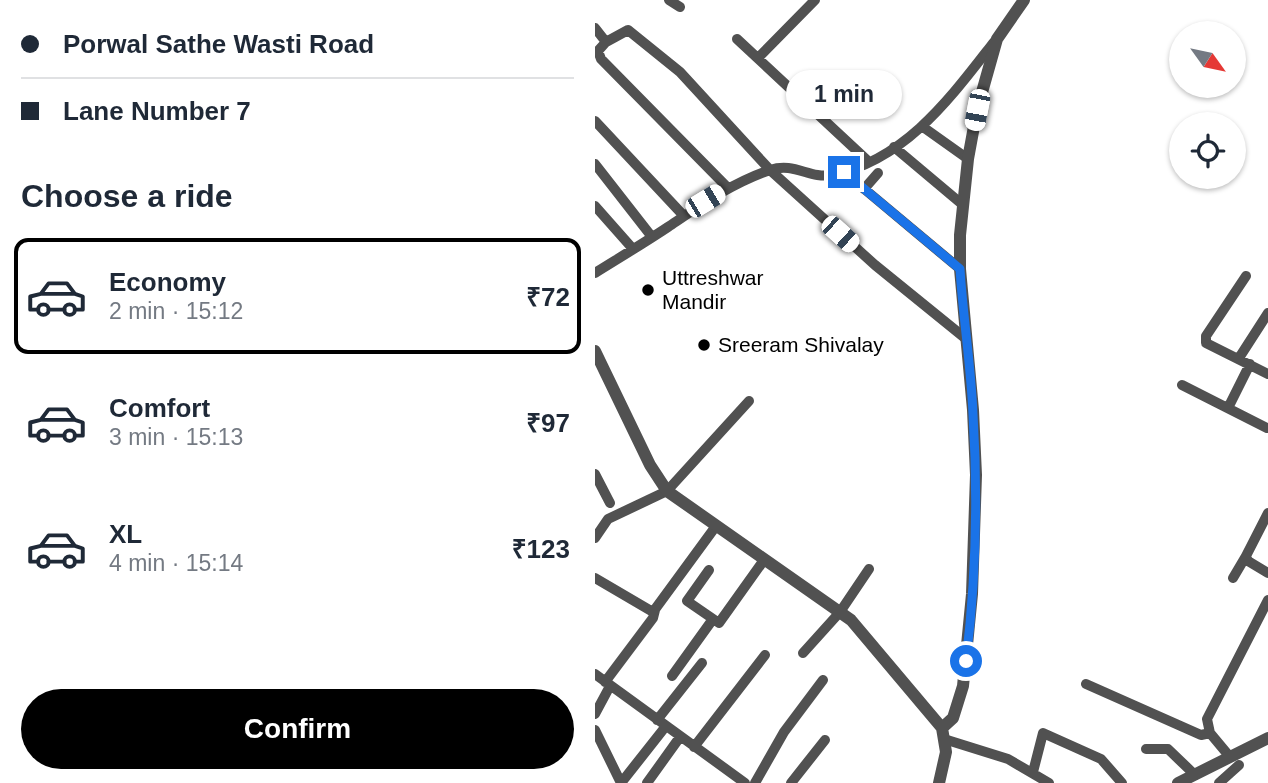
<!DOCTYPE html>
<html lang="en">
<head>
<meta charset="utf-8">
<style>
  :root { --surface:#fff; --page:#f6f6f7; --text:#1f2937; --muted:#747a83; --line:#e0e1e3; --accent:#000 }
  body { margin:0; font-family:Helvetica,sans-serif; background:var(--page); color:var(--text); height:100vh; display:flex; flex-direction:column; font-size:26px; white-space:nowrap }
  * { box-sizing:border-box; margin:0 }
  p { font-size:23px; color:var(--muted) }
  .icon { flex:none; width:38px; height:38px; fill:none; stroke:currentColor; stroke-width:2; stroke-linecap:round; stroke-linejoin:round }
  .map { position:relative; flex:1; overflow:hidden }
  .drawer { display:flex; flex-direction:column; background:var(--surface); width:595px }
  .drawer>* { flex:none }
  .top-card { display:grid; align-content:center; height:154px; padding:0 21px; background:var(--surface) }
  .needle { width:46px; rotate:123deg }
  .tools { position:absolute; left:574px; top:21px; display:grid; gap:14px }
  .tools a { display:grid; place-items:center; width:77px; height:77px; border-radius:50%; background:var(--surface); box-shadow:0 2px 5px #0004; font-size:35px }
  .end { position:absolute; width:32px; height:32px; margin:-16px; border:9px solid #1a73e8; background:#fff; box-shadow:0 0 0 4px #fff }
  .from { border-radius:50% }
  .bubble { position:absolute; height:49px; border-radius:24px; background:var(--surface); box-shadow:0 2px 5px #0004; font-size:23px; font-weight:700; line-height:49px; text-align:center }
  .car { position:absolute; width:21px; height:42px; margin:-21px -10px; border-radius:9px; box-shadow:0 0 5px 2px #0007; background:linear-gradient(#fff 24%,#345 0 40%,#fff 0 76%,#345 0 86%,#fff 0) }
  .top-card b { display:flex; align-items:center; gap:24px; height:66px; font-size:26px }
  .top-card b+b { border-top:2px solid var(--line) }
  .top-card i { width:18px; height:18px; background:var(--text) }
  ul { padding:0; list-style:none }
  li { display:flex; align-items:center; gap:21px; height:116px; margin:0 14px 10px; padding:0 7px; border:4px solid transparent; border-radius:14px }
  li div { flex:1 }
  li b { display:block; font-size:26px }
  li em { font-style:normal; font-weight:700 }
  li.on { border-color:var(--accent) }
  li>.icon { width:63px; height:63px; stroke-width:1.5 }
  h2 { padding:0 21px; font-size:32px; line-height:84px }
  .primary-button { display:flex; gap:14px; margin-top:auto; padding:14px 21px }
  .primary-button a { flex:1; height:80px; border-radius:42px; background:var(--accent); color:#fff; font-size:28px; font-weight:700; line-height:80px; text-align:center }
  main { display:flex; flex:1; min-height:0 }
  .map>svg:first-child { display:block }
  .lines { fill:none; stroke-linecap:round; stroke-linejoin:round }
  .minor { stroke:#515151; stroke-width:10 }
  .tertiary { stroke:#515151; stroke-width:12 }
  .route { stroke:#1a73e8; stroke-width:9 }
  .poi-dot { fill:#000; stroke:#fff; stroke-width:2.5 }
  .labels { text-anchor:middle; stroke-width:7; stroke-linejoin:round; paint-order:stroke }
  .poi-label { font-size:21px; fill:#000; stroke:#fff; text-anchor:start }
</style>
</head>
<body>
<main>
<section class="drawer">
<div class="top-card">
<b><i class="from"></i>Porwal Sathe Wasti Road</b>
<b><i></i>Lane Number 7</b>
</div>
<h2>Choose a ride</h2>
<ul>
<li class="on"><svg class="icon" aria-label="car" viewBox="0 0 24 24"><path d="M5 17H2v-5l4-1 3-4h7l3 4 3 1v5h-3M9 17h6M6 11h13"/><circle cx="7" cy="17" r="2"/><circle cx="17" cy="17" r="2"/></svg><div><b>Economy</b><p>2 min · 15:12</p></div><em>₹72</em></li>
<li><svg class="icon" aria-label="car" viewBox="0 0 24 24"><path d="M5 17H2v-5l4-1 3-4h7l3 4 3 1v5h-3M9 17h6M6 11h13"/><circle cx="7" cy="17" r="2"/><circle cx="17" cy="17" r="2"/></svg><div><b>Comfort</b><p>3 min · 15:13</p></div><em>₹97</em></li>
<li><svg class="icon" aria-label="car" viewBox="0 0 24 24"><path d="M5 17H2v-5l4-1 3-4h7l3 4 3 1v5h-3M9 17h6M6 11h13"/><circle cx="7" cy="17" r="2"/><circle cx="17" cy="17" r="2"/></svg><div><b>XL</b><p>4 min · 15:14</p></div><em>₹123</em></li>
</ul>
<div class="primary-button"><a>Confirm</a></div>
</section>
<div class="map">
<svg width="673" height="783" viewBox="0 0 673 783">
  <rect width="100%" height="100%" fill="#fff"/>
  <g class="lines">
    <path class="minor" d="M74 0 85 7
      M0 28 11 42 33 30 85 72 175 170 280 265 370 338
      M142 39 274 162
      M11 42 3 51 6 59 133 188
      M163 58 220 0
      M0 121 88 215
      M328 127 373 159
      M299 147 368 205
      M0 164 57 237
      M249 172 365 269
      M269 189 283 173
      M0 206 38 249
      M0 273C24 258 49 243 73 227 106 205 137 183 175 170 200 162 214 179 237 175 311 160 356 97 399 42
      M651 276 611 336V343L673 374
      M644 358 673 313
      M587 385 672 428
      M633 408 655 364
      M0 474 15 503
      M673 513 651 556 653 561 673 573
      M0 538 13 519 72 491 154 401
      M114 570 92 601 124 623 169 560
      M0 578 58 612 121 526
      M638 578 651 556
      M208 653 245 612 274 569
      M0 674 150 783
      M77 676 118 619
      M10 682 58 618 60 610
      M491 684 606 735 615 733
      M0 714 15 686
      M62 720 107 663
      M0 730 26 783
      M349 739 413 759 454 783
      M99 747 170 655
      M551 749H573L600 775
      M635 757 615 733 612 719 673 600
      M438 772 448 733 506 759 527 783
      M26 783 71 726
      M52 783 85 737
      M160 783 189 732 228 680
      M196 783 230 740
      M624 783 644 765"/>
    <path class="tertiary" d="M0 351 55 465 72 491 256 620 347 728 351 752 344 783
      M347 728 358 718 368 686 377 594 381 475 378 410 365 269V235L373 159 382 110 402 39 429 0
      M583 783 673 738"/>
  </g>
  <g class="lines">
    <path class="route" d="M249 172 365 269C368 317 376 366 378 414 383 496 381 580 371 661"/>
  </g>
  <g class="poi-dot">
    <circle cx="53" cy="290" r="7"/>
    <circle cx="109" cy="345" r="7"/>
  </g>
  <g class="labels">
    <g class="poi-label">
      <text x="67" y="285">Uttreshwar<tspan x="67" dy="24">Mandir</tspan></text>
      <text x="123" y="352">Sreeram Shivalay</text>
    </g>
  </g>
</svg>
<div class="tools">
<a><svg class="needle" viewBox="-14 -14 28 28"><path d="M0-13l5 13h-10z" fill="#e53935"/><path d="M0 13l5-13h-10z" fill="#747a83"/></svg></a>
<a><svg class="icon" aria-label="locate" viewBox="0 0 24 24"><circle cx="12" cy="12" r="6"/><path d="M12 2v4M12 18v4M2 12h4M18 12h4"/></svg></a>
</div>
<i class="end from" style="left:371px;top:661px"></i>
<i class="end" style="left:249px;top:172px"></i>
<div class="bubble" style="left:191px;top:70px;width:116px">1 min</div>
<i class="car" style="left:382px;top:110px;rotate:191deg"></i>
<i class="car" style="left:110px;top:201px;rotate:59deg"></i>
<i class="car" style="left:245px;top:234px;rotate:132deg"></i>
</div>
</main>
</body>
</html>
